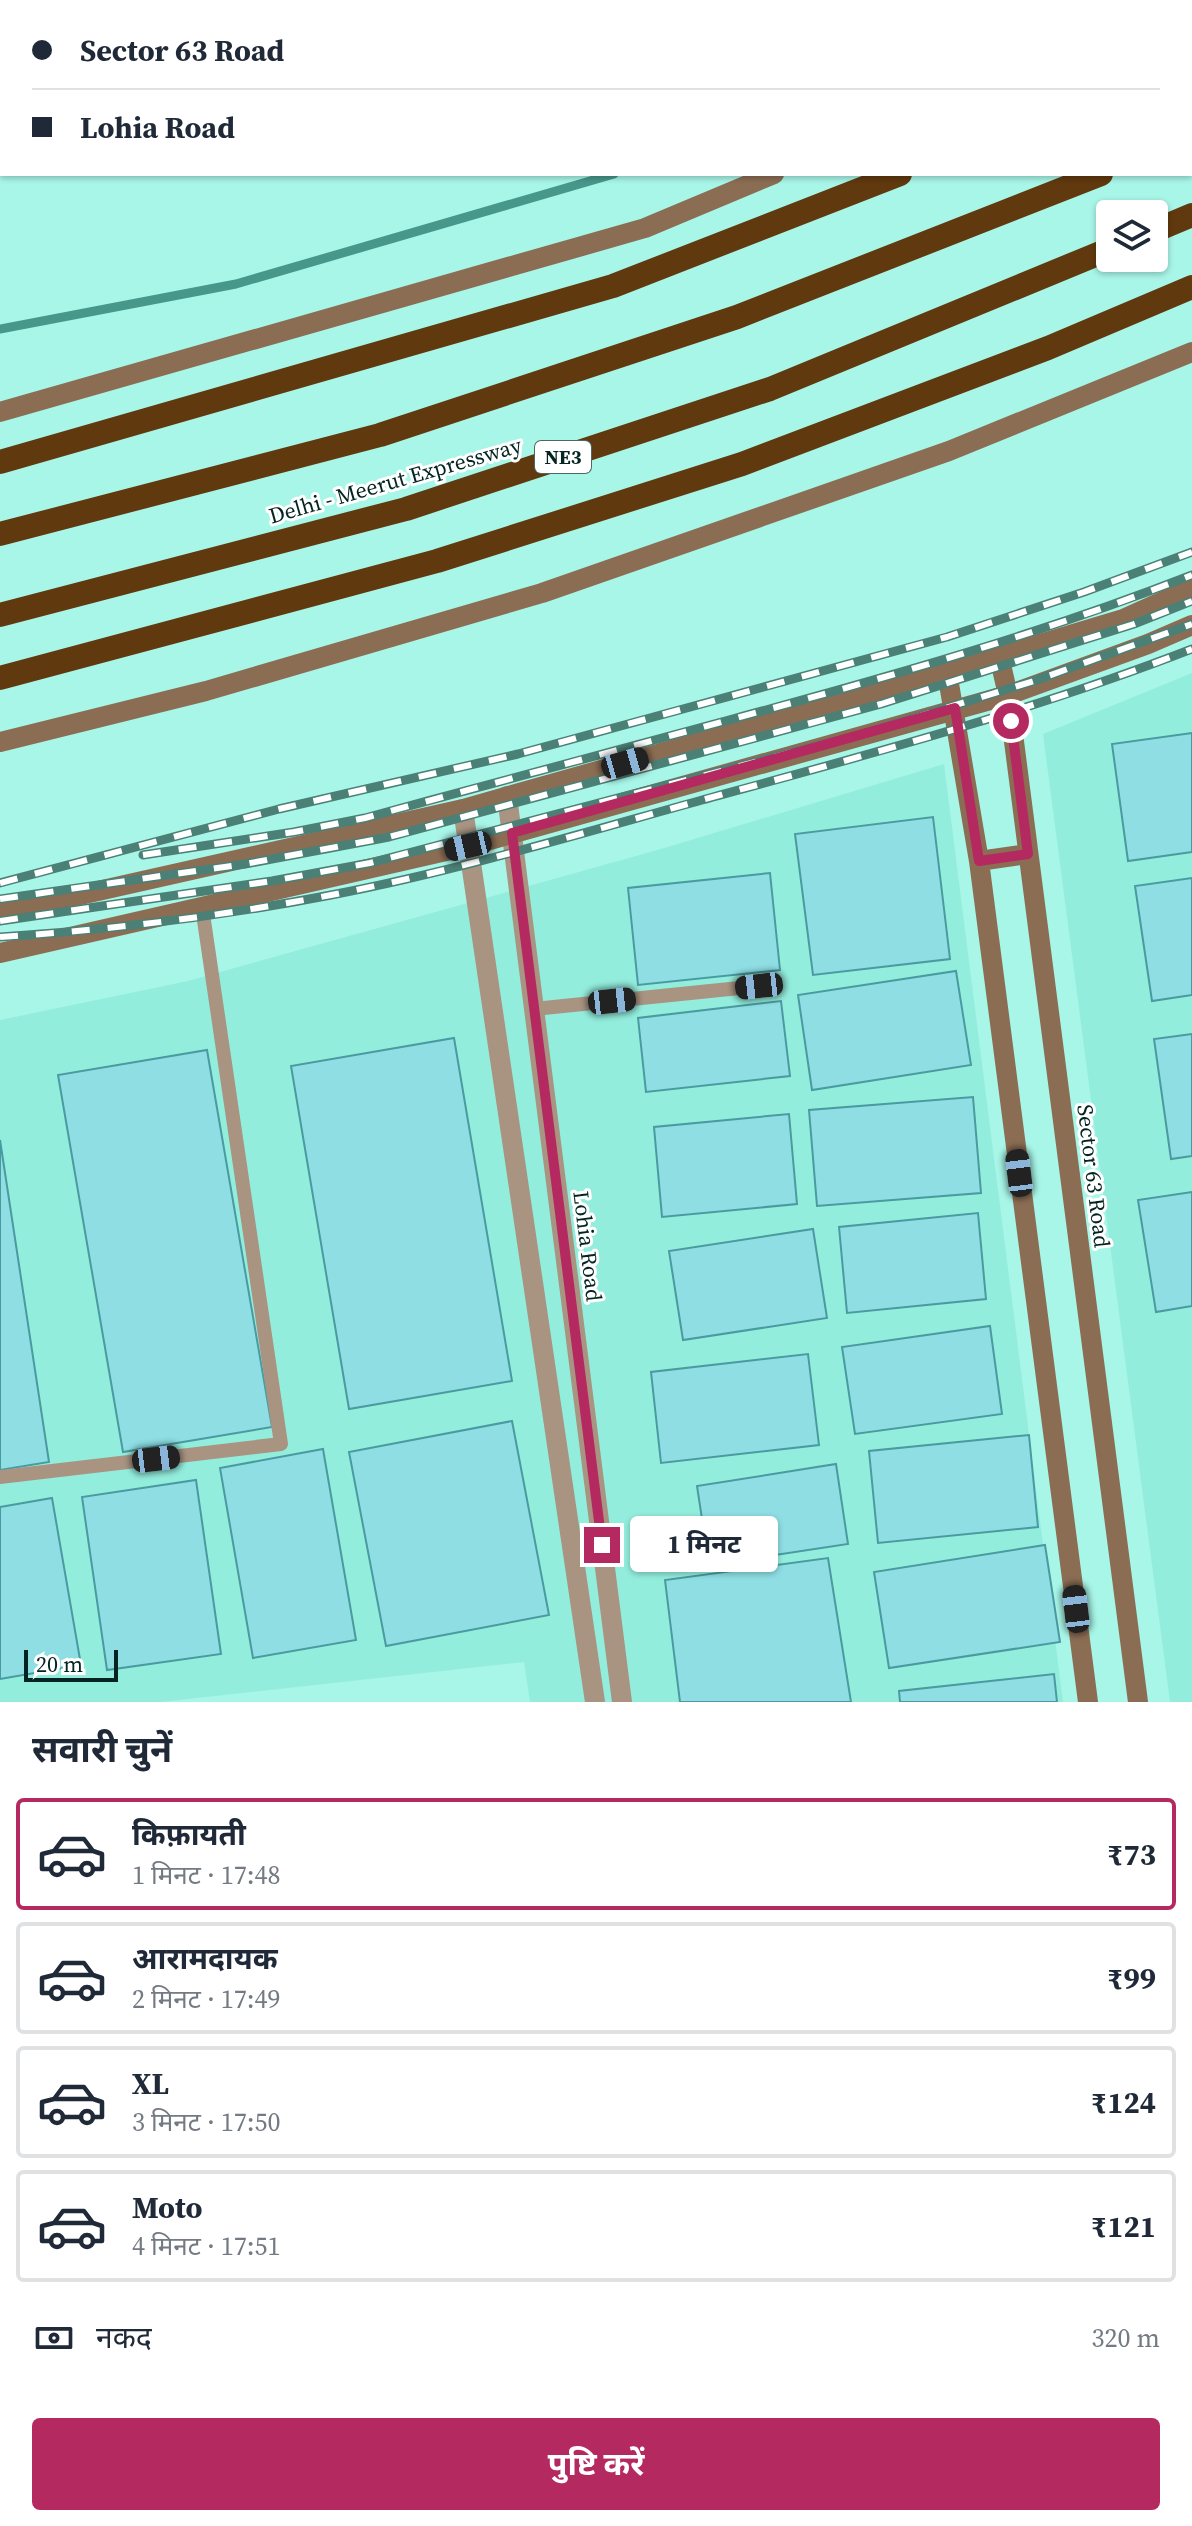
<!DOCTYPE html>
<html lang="hi">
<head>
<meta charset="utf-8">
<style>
  :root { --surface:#fff; --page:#f2f2f3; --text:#1f2937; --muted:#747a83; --line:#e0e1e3; --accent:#b52961 }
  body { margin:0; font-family:"Source Serif 4","Noto Sans Devanagari",serif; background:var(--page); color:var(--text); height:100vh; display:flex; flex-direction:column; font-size:30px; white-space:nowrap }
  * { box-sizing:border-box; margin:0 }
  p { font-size:26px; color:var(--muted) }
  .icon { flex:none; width:44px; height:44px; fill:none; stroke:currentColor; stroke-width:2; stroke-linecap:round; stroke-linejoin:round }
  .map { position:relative; height:1702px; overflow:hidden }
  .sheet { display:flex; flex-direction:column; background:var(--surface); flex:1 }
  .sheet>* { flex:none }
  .guide { position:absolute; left:0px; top:0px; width:1192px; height:176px; box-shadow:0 2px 6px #0004; display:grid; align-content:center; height:176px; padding:0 32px; background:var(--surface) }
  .fabs { position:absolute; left:1096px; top:200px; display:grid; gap:16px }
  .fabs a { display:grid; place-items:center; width:72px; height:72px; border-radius:8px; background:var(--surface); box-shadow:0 2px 6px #0004; font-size:40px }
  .scale { position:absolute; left:24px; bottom:20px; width:94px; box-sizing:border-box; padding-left:8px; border:4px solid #032420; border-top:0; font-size:22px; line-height:28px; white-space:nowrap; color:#032420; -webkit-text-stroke:6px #fff; paint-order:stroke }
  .end { position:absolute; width:36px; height:36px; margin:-18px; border:10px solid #b52961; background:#fff; box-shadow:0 0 0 4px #fff }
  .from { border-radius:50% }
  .bubble { position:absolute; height:56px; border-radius:8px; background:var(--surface); box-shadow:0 2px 6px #0004; font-size:26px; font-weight:700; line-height:56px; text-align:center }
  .car { position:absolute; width:24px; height:48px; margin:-24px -12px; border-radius:10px; box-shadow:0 0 6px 2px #0007; background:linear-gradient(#222 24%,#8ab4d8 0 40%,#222 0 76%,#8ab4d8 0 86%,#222 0) }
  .guide b { display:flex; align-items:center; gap:28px; height:76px; font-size:30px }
  .guide b+b { border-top:2px solid var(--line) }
  .guide i { width:20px; height:20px; background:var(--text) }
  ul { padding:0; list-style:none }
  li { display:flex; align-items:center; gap:24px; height:112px; margin:0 16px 12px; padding:0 16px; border:4px solid var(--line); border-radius:8px }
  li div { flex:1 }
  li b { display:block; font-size:30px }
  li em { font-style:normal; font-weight:700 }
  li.current { border-color:var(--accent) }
  li>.icon { width:72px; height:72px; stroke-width:1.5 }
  h2 { padding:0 32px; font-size:36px; line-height:96px }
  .pay { display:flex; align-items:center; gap:20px; height:88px; padding:0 32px; font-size:30px }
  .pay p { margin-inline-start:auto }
  .action { display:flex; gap:16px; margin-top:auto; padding:16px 32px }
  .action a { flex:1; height:92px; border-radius:8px; background:var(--accent); color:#fff; font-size:32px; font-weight:700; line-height:92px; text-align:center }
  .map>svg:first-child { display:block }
  .built { fill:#93eddd }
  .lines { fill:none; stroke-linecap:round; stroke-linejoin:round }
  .stream { stroke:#47988b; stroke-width:9 }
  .building { fill:#8edee4; stroke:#4a9ba0; stroke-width:2 }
  .lane { stroke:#a99482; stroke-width:14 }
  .street { stroke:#a99482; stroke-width:20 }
  .secondary { stroke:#8b6d53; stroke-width:20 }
  .highway { stroke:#61390e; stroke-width:24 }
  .rail-casing { stroke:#4b8077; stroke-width:9 }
  .rail { stroke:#fff; stroke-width:6; stroke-dasharray:18; stroke-linecap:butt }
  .route { stroke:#b52961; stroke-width:10 }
  .labels { text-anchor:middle; stroke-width:6; stroke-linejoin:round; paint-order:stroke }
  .shield { fill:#fff; stroke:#4f6663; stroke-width:2 }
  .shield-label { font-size:20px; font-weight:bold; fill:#032420 }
  .street-label { font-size:22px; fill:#032420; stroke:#fff }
</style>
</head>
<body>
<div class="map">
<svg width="1192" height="1702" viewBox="0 0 1192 1702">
  <rect width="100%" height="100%" fill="#a8f6e8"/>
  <path class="built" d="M1192 673V1702H1170L1043 734Z
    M944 764 1063 1702H530L524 1662 161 1702H0V1020L188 981 661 849Z"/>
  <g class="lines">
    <path class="stream" d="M1018 2 1022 0
      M0 329 236 284 614 174"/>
  </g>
  <path class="building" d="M1192 733V852L1128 861 1112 744Z
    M933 817 950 959 813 975 795 834Z
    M770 873 780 970 638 985 628 888Z
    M1192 878V995L1152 1001 1135 886Z
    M956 971 971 1065 812 1090 798 995Z
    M781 1001 790 1076 646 1092 638 1018Z
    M1192 1034V1156L1171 1159 1154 1039Z
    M454 1038 512 1381 349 1409 291 1066Z
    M207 1050 272 1427 123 1452 58 1075Z
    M973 1097 981 1193 817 1206 809 1110Z
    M789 1114 797 1204 662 1217 654 1127Z
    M0 1140 49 1462 0 1470Z
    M1192 1192V1306L1156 1312 1138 1200Z
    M978 1213 986 1299 847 1313 839 1227Z
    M813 1229 827 1318 683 1340 669 1251Z
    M990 1326 1002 1414 855 1434 842 1347Z
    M808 1354 819 1445 661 1463 651 1372Z
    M512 1421 549 1615 386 1646 349 1452Z
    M1029 1435 1038 1527 878 1543 869 1451Z
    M323 1449 356 1640 253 1658 220 1468Z
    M836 1464 848 1544 709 1565 697 1486Z
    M196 1480 221 1654 107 1670 82 1497Z
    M52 1498 81 1665 0 1679V1507Z
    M1045 1545 1060 1642 889 1668 874 1572Z
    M828 1558 851 1702H680L665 1580Z
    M1054 1674 1057 1702H900L899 1691Z"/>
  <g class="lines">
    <path class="lane" d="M534 1009 759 986
      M0 1477 281 1444 202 907"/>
    <path class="street" d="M507 796 622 1702
      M463 809 595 1702"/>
    <path class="secondary" d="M1190 2 1192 1
      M0 412 645 228 774 174
      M999 656 1008 695 1138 1702
      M947 672 979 861 1088 1702
      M0 742 206 691 542 593 949 451 1192 352
      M979 861 1028 854
      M0 913 463 809 947 672 1123 619 1192 588
      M0 953 468 846 1008 695 1148 644 1192 625"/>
    <path class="highway" d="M1190 61H1192
      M1190 132 1192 131
      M1154 231 1192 215
      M0 462 613 286 900 174
      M0 534 380 435 737 317 1101 174
      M0 615 406 509 770 389 1110 249
      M0 678 437 561 742 464 1048 348 1192 287"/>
    <defs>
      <path id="rail" d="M143 855 294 832 365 818C486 785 607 753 729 720 885 678 1041 634 1192 575
        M0 883 279 809 518 754 947 637 1084 592 1192 552
        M0 899 245 864 389 837 881 704 1134 624 1192 601
        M0 921 272 881 370 863 858 735 1037 680 1192 624
        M0 937C111 930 222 916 331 895 456 871 579 834 702 800 867 755 1032 711 1192 649"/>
    </defs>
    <use href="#rail" class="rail-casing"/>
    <use href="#rail" class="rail"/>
  </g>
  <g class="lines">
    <path class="route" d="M602 1545 512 833 955 708 979 861 1028 854 1011 721"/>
  </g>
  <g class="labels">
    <rect class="shield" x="535" y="441" width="56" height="32" rx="6"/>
    <g class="shield-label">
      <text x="563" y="464">NE3</text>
    </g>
    <g class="street-label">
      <text transform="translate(395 480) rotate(-16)" y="8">Delhi - Meerut Expressway</text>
      <text transform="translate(1094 1176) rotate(83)" y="8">Sector 63 Road</text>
      <text transform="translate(588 1246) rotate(83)" y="8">Lohia Road</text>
    </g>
  </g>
</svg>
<div class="fabs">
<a><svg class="icon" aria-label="layers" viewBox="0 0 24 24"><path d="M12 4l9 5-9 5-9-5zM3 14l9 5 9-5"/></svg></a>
</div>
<div class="scale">20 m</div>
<i class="end from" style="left:1011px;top:721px"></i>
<i class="end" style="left:602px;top:1545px"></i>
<div class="bubble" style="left:630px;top:1516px;width:148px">1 मिनट</div>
<i class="car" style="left:625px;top:763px;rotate:74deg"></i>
<i class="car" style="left:468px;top:846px;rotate:257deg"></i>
<i class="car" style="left:759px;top:986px;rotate:264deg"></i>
<i class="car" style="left:612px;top:1001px;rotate:84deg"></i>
<i class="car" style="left:1019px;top:1173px;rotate:353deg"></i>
<i class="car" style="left:156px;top:1459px;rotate:83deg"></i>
<i class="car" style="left:1076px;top:1609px;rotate:353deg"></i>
<div class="guide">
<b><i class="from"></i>Sector 63 Road</b>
<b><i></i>Lohia Road</b>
</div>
</div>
<section class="sheet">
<h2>सवारी चुनें</h2>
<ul>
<li class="current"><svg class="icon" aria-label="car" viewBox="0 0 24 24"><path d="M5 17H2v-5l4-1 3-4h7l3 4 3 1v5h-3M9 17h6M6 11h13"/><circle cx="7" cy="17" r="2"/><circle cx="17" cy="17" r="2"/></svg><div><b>किफ़ायती</b><p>1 मिनट · 17:48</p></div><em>₹73</em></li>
<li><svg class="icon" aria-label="car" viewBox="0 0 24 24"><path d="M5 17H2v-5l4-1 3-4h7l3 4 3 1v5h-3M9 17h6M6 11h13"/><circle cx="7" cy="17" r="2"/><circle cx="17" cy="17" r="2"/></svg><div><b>आरामदायक</b><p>2 मिनट · 17:49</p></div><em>₹99</em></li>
<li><svg class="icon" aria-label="car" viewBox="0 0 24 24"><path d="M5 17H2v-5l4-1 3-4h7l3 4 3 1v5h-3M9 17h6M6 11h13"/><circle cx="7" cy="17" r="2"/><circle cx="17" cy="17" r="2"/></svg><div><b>XL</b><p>3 मिनट · 17:50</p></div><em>₹124</em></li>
<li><svg class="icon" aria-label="car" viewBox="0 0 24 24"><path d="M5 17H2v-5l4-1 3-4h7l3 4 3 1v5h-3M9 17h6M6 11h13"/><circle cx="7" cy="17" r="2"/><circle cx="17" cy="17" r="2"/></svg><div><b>Moto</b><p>4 मिनट · 17:51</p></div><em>₹121</em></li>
</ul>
<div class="pay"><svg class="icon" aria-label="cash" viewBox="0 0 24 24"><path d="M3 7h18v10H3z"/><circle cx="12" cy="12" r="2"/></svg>नकद<p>320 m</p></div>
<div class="action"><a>पुष्टि करें</a></div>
</section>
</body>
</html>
